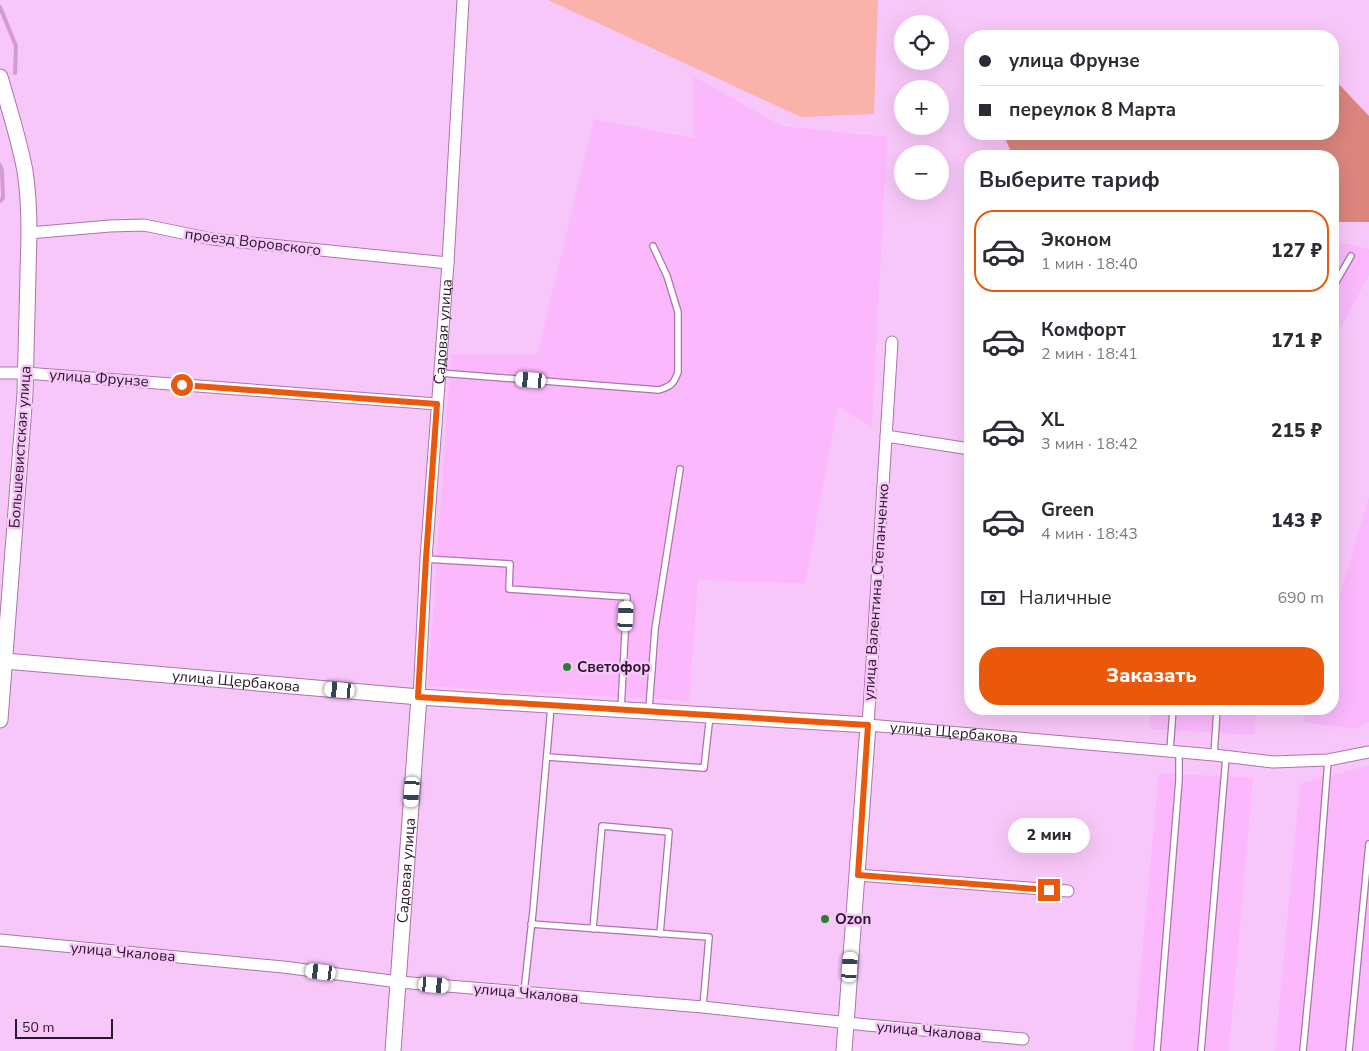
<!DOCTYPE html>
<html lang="ru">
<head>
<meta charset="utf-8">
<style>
  :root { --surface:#fff; --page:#f2f2f3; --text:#2b2b33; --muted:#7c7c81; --line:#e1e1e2; --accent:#ea580c }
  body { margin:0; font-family:"Nunito Sans",sans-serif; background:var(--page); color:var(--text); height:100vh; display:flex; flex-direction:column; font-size:19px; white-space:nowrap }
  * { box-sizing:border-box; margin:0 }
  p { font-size:16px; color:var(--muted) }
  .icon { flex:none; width:28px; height:28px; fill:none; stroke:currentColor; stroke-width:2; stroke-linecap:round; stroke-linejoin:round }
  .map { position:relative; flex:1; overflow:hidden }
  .panel { position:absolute; left:964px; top:150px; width:375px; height:565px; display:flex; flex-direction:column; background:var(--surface); border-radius:20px; box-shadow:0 5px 20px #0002 }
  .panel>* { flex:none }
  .guide { position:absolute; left:964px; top:30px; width:375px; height:110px; border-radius:20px; box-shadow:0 5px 20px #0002; display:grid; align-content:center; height:110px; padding:0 15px; background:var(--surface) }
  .buttons { position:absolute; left:894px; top:15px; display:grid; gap:10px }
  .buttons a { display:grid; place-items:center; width:55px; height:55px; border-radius:50%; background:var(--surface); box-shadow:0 5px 20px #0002; font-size:25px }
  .scale { position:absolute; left:15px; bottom:12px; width:98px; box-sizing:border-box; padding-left:5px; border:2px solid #2b152c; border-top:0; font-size:14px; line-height:18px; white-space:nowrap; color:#2b152c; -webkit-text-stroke:4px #f8c7f9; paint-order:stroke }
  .end { position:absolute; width:22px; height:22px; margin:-11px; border:6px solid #ea580c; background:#fff; box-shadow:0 0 0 2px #fff }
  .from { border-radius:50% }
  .bubble { position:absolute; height:35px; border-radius:18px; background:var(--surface); box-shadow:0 5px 20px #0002; font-size:16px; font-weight:800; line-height:35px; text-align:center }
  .car { position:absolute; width:15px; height:30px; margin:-15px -8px; border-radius:6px; box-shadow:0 0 4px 1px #0007; background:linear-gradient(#fff 24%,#345 0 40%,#fff 0 76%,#345 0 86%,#fff 0) }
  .guide b { display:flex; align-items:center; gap:18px; height:48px; font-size:19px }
  .guide b+b { border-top:1px solid var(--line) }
  .guide i { width:12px; height:12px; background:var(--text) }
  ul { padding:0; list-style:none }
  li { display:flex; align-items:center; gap:15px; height:82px; margin:0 10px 8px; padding:0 5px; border:2px solid transparent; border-radius:20px }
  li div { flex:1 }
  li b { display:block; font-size:19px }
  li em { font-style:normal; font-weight:800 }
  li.selected { border-color:var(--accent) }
  li>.icon { width:45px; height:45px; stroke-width:1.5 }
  h2 { padding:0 15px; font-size:22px; line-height:60px }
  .pay { display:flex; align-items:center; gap:12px; height:55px; padding:0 15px; font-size:19px }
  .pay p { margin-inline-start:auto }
  .primary-button { display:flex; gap:10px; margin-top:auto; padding:10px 15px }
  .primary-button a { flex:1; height:58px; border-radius:20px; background:var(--accent); color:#fff; font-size:20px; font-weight:800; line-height:58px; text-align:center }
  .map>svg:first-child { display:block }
  .built { fill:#fbb8fd }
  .green { fill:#fab3ab }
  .forest { fill:#db857d }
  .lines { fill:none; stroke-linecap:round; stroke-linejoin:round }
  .stream { stroke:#d599d6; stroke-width:4 }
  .lane-casing { stroke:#ac73ae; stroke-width:8 }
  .street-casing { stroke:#ac73ae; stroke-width:13 }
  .secondary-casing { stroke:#ac73ae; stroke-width:17 }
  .lane { stroke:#fff; stroke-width:5.5 }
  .street { stroke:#fff; stroke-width:11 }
  .secondary { stroke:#fff; stroke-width:15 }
  .route { stroke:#ea580c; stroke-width:6 }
  .poi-dot { fill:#248133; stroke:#f8c7f9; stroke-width:2 }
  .labels { text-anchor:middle; stroke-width:5; stroke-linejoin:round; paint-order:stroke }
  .street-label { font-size:15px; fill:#2b152c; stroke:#f8c7f9 }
  .poi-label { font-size:15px; font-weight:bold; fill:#2b152c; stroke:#f8c7f9; text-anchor:start }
</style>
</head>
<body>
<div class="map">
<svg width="1369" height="1051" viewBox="0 0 1369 1051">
  <rect width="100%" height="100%" fill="#f8c7f9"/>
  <path class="built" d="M693 76 782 126 887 137 872 427 838 406 805 583 698 580 689 701 428 686 451 354 537 355 594 119 693 138Z
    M1333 241 1369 249V275L1333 343Z
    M1369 497V722L1356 729 1302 722 1306 709H1332L1333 620Z
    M1151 709H1257L1254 735 1150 729Z
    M1369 765V1051H1275L1300 784Z
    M1159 773 1253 778 1229 1051H1133Z"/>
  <path class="green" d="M548 0H878L874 114 801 117Z"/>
  <path class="forest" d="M1333 78 1369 116V222H1333L1332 156H1013L1003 134H1332Z"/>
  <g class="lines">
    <path class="stream" d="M0 7 16 46 15 73
      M0 165 2 171 3 198 0 201"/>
    <defs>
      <path id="lane" d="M1332 289 1351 256
        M440 373 659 390C671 386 674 384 678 372V312L667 276 653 246
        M426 559 510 564 509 589 627 597 621 709
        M649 709 655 629 680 469
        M1170 751 1173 709
        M1214 755 1217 709
        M547 757 704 768 710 715
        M531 924 709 937 703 1007
        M593 929 602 826 669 832 660 934
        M524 992 533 911 551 707
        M1157 1051 1179 780V752
        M1201 1051 1226 757
        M1303 1051 1316 915 1328 760
        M1349 1051 1369 844"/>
      <g id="street">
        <path d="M29 233 110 226 144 225 212 239 448 263"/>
        <path id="s1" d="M892 342 868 725 1214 755 1273 762 1328 760 1369 752"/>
        <path d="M0 373H25L437 404"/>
        <path d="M886 436 970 449"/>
        <path id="s2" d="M419 697 426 559 448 263 463 0"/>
        <path d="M857 875 1068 891"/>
        <path d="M0 940 283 967 399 982 703 1007 867 1025 1023 1039"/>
      </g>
      <g id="secondary">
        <path d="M0 77C9 108 19 139 25 171 28 191 29 213 29 233L25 393 0 720"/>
        <path id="s3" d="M5 661 419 697 868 725 844 1051"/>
        <path id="s4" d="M393 1051 419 697"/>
      </g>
    </defs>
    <use href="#lane" class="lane-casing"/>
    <use href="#street" class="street-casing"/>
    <use href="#secondary" class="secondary-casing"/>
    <use href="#lane" class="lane"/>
    <use href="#street" class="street"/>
    <use href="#secondary" class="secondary"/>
  </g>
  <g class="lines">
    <path class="route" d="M182 385 437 404 426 558 418 697 868 725 858 875 1049 890"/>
  </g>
  <g class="poi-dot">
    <circle cx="567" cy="667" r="5"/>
    <circle cx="825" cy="919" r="5"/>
  </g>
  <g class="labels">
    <g class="street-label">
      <text transform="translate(253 242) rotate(7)" y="5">проезд Воровского</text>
      <text dy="5" stroke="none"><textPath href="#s2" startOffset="366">Садовая улица</textPath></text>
      <text transform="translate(99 378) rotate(4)" y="5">улица Фрунзе</text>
      <text transform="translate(20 447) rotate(-86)" y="5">Большевистская улица</text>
      <text transform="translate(876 592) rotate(-86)" y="5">улица Валентина Степанченко</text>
      <text dy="5" stroke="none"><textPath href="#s3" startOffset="232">улица Щербакова</textPath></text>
      <text dy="5" stroke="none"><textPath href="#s1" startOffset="470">улица Щербакова</textPath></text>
      <text dy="5" stroke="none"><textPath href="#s4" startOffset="181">Садовая улица</textPath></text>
      <text transform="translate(123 952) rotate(5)" y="5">улица Чкалова</text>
      <text transform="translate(526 993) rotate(5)" y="5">улица Чкалова</text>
      <text transform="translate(929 1031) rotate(5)" y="5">улица Чкалова</text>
    </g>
    <g class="poi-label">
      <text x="577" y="672">Светофор</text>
      <text x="835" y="924">Ozon</text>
    </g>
  </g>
</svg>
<div class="buttons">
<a><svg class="icon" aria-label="locate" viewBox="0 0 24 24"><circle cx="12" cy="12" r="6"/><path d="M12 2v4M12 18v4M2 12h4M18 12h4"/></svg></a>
<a>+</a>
<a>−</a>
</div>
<div class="scale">50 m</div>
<i class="end from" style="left:182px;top:385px"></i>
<i class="end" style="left:1049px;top:890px"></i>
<div class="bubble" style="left:1008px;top:818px;width:82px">2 мин</div>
<i class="car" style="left:531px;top:380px;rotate:275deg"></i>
<i class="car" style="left:626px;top:616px;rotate:3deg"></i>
<i class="car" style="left:340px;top:690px;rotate:275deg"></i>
<i class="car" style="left:412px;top:792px;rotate:184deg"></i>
<i class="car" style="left:850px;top:967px;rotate:4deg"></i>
<i class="car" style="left:321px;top:972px;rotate:277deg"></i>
<i class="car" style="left:434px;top:985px;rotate:95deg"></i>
<div class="guide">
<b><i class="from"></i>улица Фрунзе</b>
<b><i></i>переулок 8 Марта</b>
</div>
<section class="panel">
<h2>Выберите тариф</h2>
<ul>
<li class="selected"><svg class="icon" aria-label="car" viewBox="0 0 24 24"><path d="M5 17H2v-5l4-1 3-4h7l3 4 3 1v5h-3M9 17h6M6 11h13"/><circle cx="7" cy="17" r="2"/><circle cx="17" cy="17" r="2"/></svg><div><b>Эконом</b><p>1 мин · 18:40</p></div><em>127 ₽</em></li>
<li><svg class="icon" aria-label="car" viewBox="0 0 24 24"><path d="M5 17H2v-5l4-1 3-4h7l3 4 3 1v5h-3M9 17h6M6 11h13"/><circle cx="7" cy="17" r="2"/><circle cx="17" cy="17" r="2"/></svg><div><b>Комфорт</b><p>2 мин · 18:41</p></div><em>171 ₽</em></li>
<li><svg class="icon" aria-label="car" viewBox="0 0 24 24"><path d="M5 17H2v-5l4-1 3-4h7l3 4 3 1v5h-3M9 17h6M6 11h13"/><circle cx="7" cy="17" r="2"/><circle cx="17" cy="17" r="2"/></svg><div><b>XL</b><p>3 мин · 18:42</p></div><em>215 ₽</em></li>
<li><svg class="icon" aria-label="car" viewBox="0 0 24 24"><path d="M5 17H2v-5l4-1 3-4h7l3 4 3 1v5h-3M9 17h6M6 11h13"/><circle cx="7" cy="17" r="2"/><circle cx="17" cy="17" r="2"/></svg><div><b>Green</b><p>4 мин · 18:43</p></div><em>143 ₽</em></li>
</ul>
<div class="pay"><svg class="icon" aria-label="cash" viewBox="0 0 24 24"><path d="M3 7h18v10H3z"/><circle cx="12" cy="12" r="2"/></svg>Наличные<p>690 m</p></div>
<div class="primary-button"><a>Заказать</a></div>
</section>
</div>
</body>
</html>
